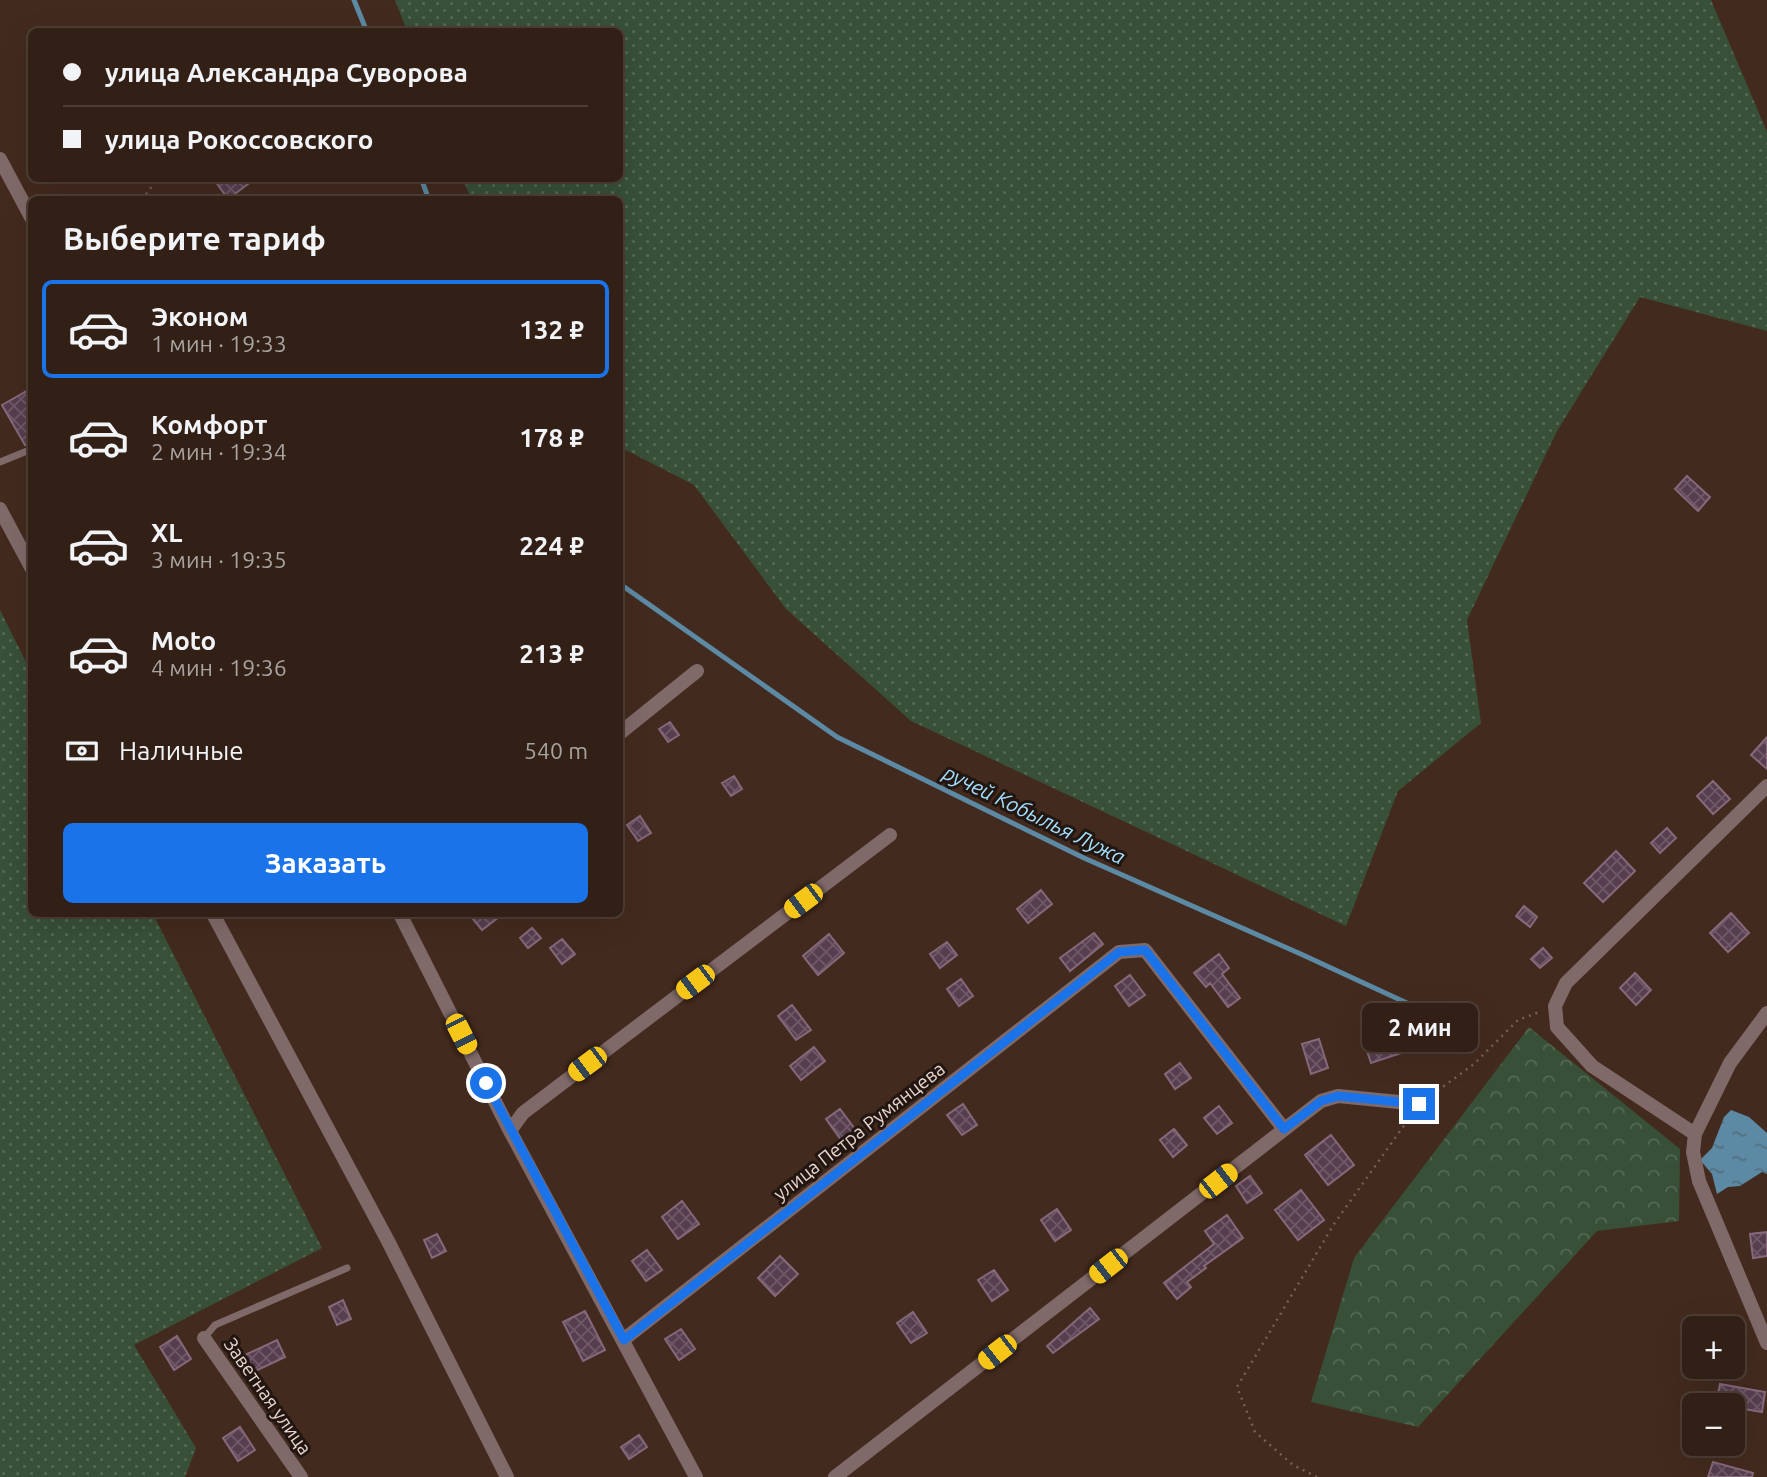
<!DOCTYPE html>
<html lang="ru">
<head>
<meta charset="utf-8">
<style>
  :root { --surface:#322016; --page:#3d2d23; --text:#f1f3f6; --muted:#a8a3a1; --line:#4d3e35; --accent:#1a73e8 }
  body { margin:0; font-family:Ubuntu,sans-serif; background:var(--page); color:var(--text); height:100vh; display:flex; flex-direction:column; font-size:26px; white-space:nowrap }
  * { box-sizing:border-box; margin:0 }
  p { font-size:23px; color:var(--muted) }
  .icon { flex:none; width:38px; height:38px; fill:none; stroke:currentColor; stroke-width:2; stroke-linecap:round; stroke-linejoin:round }
  .map { position:relative; flex:1; overflow:hidden }
  .drawer { position:absolute; left:28px; top:196px; width:595px; height:721px; display:flex; flex-direction:column; background:var(--surface); border-radius:10px; box-shadow:0 7px 28px #0002,0 0 0 2px var(--line) }
  .drawer>* { flex:none }
  .top-card { position:absolute; left:28px; top:28px; width:595px; height:154px; border-radius:10px; box-shadow:0 7px 28px #0002,0 0 0 2px var(--line); display:grid; align-content:center; height:154px; padding:0 35px; background:var(--surface) }
  .controls { position:absolute; left:1682px; top:1316px; display:grid; gap:14px }
  .controls a { display:grid; place-items:center; width:63px; height:63px; border-radius:10px; background:var(--surface); box-shadow:0 7px 28px #0002,0 0 0 2px var(--line); font-size:35px }
  .end { position:absolute; width:32px; height:32px; margin:-16px; border:9px solid #1a73e8; background:#fff; box-shadow:0 0 0 4px #fff }
  .from { border-radius:50% }
  .bubble { position:absolute; height:49px; border-radius:10px; background:var(--surface); box-shadow:0 7px 28px #0002,0 0 0 2px var(--line); font-size:23px; font-weight:600; line-height:49px; text-align:center }
  .car { position:absolute; width:21px; height:42px; margin:-21px -10px; border-radius:9px; box-shadow:0 0 5px 2px #0007; background:linear-gradient(#f5c518 24%,#345 0 40%,#f5c518 0 76%,#345 0 86%,#f5c518 0) }
  .top-card b { display:flex; align-items:center; gap:24px; height:66px; font-size:26px }
  .top-card b+b { border-top:2px solid var(--line) }
  .top-card i { width:18px; height:18px; background:var(--text) }
  ul { padding:0; list-style:none }
  li { display:flex; align-items:center; gap:21px; height:98px; margin:0 14px 10px; padding:0 21px; border:4px solid transparent; border-radius:10px }
  li div { flex:1 }
  li b { display:block; font-size:26px }
  li em { font-style:normal; font-weight:600 }
  li.active { border-color:var(--accent) }
  li>.icon { width:63px; height:63px; stroke-width:1.5 }
  h2 { padding:0 35px; font-size:32px; line-height:84px }
  .pay { display:flex; align-items:center; gap:18px; height:77px; padding:0 35px; font-size:26px }
  .pay p { margin-inline-start:auto }
  .button { display:flex; gap:14px; margin-top:auto; padding:14px 35px }
  .button a { flex:1; height:80px; border-radius:10px; background:var(--accent); color:#fff; font-size:28px; font-weight:600; line-height:80px; text-align:center }
  .map>svg:first-child { display:block }
  .green { fill:url(#green-dots) }
  .forest { fill:url(#forest-crowns) }
  .water { fill:url(#water-ripples) }
  .lines { fill:none; stroke-linecap:round; stroke-linejoin:round }
  .stream { stroke:#5c89a3; stroke-width:5 }
  .building { fill:url(#building-cross-hatch); stroke:#85697b; stroke-width:2 }
  .path { stroke:#765f55; stroke-width:2.5; stroke-dasharray:2 5; stroke-linecap:butt }
  .service { stroke:#806a69; stroke-width:7 }
  .minor { stroke:#806a69; stroke-width:14 }
  .route { stroke:#1a73e8; stroke-width:9 }
  .labels { text-anchor:middle; stroke-width:6; stroke-linejoin:round; paint-order:stroke }
  .street-label { font-size:19px; fill:#e7d6cf; stroke:#221611 }
  .water-label { font-size:21px; font-style:italic; fill:#a4defe; stroke:#221611 }
</style>
</head>
<body>
<div class="map">
<svg width="1767" height="1477" viewBox="0 0 1767 1477">
  <defs>
    <pattern id="green-dots" width="8" height="8" patternUnits="userSpaceOnUse" patternTransform="scale(1.75)"><rect width="8" height="8" fill="#385037"/><path d="M2 2h.1M6 6h.1" fill="none" stroke="#556853" stroke-width="1.8" stroke-linecap="round"/></pattern>
    <pattern id="forest-crowns" width="20" height="18" patternUnits="userSpaceOnUse" patternTransform="scale(1.75)"><rect width="20" height="18" fill="#385037"/><path d="M2 6a3 3 0 1 1 6 0M12 15a3 3 0 1 1 6 0" fill="none" stroke="#556853"/></pattern>
    <pattern id="water-ripples" width="26" height="14" patternUnits="userSpaceOnUse" patternTransform="scale(1.75)"><rect width="26" height="14" fill="#5c89a3"/><path d="M2 4q2-2 4 0t4 0M15 11q2-2 4 0t4 0" fill="none" stroke="#546f80"/></pattern>
    <pattern id="building-cross-hatch" width="8" height="8" patternUnits="userSpaceOnUse" patternTransform="scale(1.75)"><rect width="8" height="8" fill="#573e4f"/><path d="M0 0l8 8M0 8l8-8" fill="none" stroke="#6f5967"/></pattern>
  </defs>
  <rect width="100%" height="100%" fill="#432a1e"/>
  <path class="green" d="M395 0H1711L1767 132V331L1640 297 1557 431 1467 620 1481 723 1398 791 1346 926 911 721 786 609 694 485 620 447V200L471 199 463 179 620 178V32L407 31Z
    M0 610 31 672 32 914H153L322 1248 134 1345 196 1448 185 1477H0Z"/>
  <path class="forest" d="M1529 1027 1680 1149 1679 1221 1597 1231 1418 1427 1311 1402 1354 1258Z"/>
  <path class="water" d="M1731 1110 1749 1117 1767 1133V1174L1762 1172 1740 1186 1728 1187 1717 1194 1712 1174 1700 1160 1712 1148 1724 1117Z"/>
  <g class="lines">
    <path class="stream" d="M354 0 367 32
      M421 178 429 200
      M620 584 837 737 1084 858 1303 955 1461 1028"/>
  </g>
  <path class="building" d="M213 178H256L228 199Z
    M32 388V443L25 445 2 405Z
    M1687 476 1710 497 1698 511 1675 489Z
    M670 722 679 735 668 742 659 729Z
    M1767 737V769L1751 755Z
    M734 776 742 789 731 796 722 783Z
    M1713 781 1730 799 1713 814 1697 796Z
    M640 816 651 833 638 841 627 825Z
    M1667 828 1676 838 1660 853 1651 843Z
    M1616 851 1635 871 1603 902 1584 883Z
    M1041 890 1052 904 1028 923 1017 909Z
    M1524 906 1537 917 1530 927 1516 916Z
    M1731 913 1749 933 1728 952 1710 933Z
    M469 914H503L482 930Z
    M532 928 541 938 528 948 520 938Z
    M1094 933 1103 944 1070 971 1060 958Z
    M829 934 844 953 818 975 803 956Z
    M562 939 575 954 562 964 550 948Z
    M947 942 957 955 940 968 930 954Z
    M1543 948 1552 958 1540 968 1531 959Z
    M1219 954 1229 968 1222 974 1240 998 1228 1007 1210 983 1206 987 1194 973Z
    M1635 973 1651 990 1636 1005 1620 988Z
    M1130 975 1145 995 1129 1006 1115 986Z
    M961 979 973 996 959 1006 947 989Z
    M792 1005 811 1030 796 1040 778 1016Z
    M1393 1029 1401 1053 1371 1063 1363 1039Z
    M1319 1039 1328 1068 1311 1074 1302 1044Z
    M814 1047 825 1061 801 1080 790 1066Z
    M1180 1063 1191 1078 1175 1089 1165 1074Z
    M963 1104 977 1125 962 1135 947 1115Z
    M1219 1106 1232 1123 1217 1134 1204 1118Z
    M840 1109 858 1133 844 1144 826 1119Z
    M1174 1129 1187 1145 1173 1157 1160 1140Z
    M1331 1135 1354 1165 1328 1185 1305 1155Z
    M1250 1176 1262 1193 1247 1203 1236 1186Z
    M1301 1190 1324 1220 1298 1240 1275 1210Z
    M682 1201 699 1224 678 1239 662 1217Z
    M1057 1209 1071 1230 1055 1241 1041 1220Z
    M1227 1215 1243 1238 1204 1266 1206 1268 1187 1282 1191 1287 1177 1299 1164 1283 1214 1244 1205 1231Z
    M1767 1232V1256L1753 1258 1750 1234Z
    M437 1234 446 1251 432 1258 424 1240Z
    M647 1250 662 1270 646 1281 632 1261Z
    M780 1256 798 1274 775 1296 758 1278Z
    M994 1270 1008 1290 992 1301 978 1280Z
    M343 1300 351 1319 337 1325 329 1307Z
    M1090 1308 1099 1319 1053 1353 1047 1346Z
    M585 1311 605 1350 583 1361 563 1322Z
    M913 1312 927 1333 911 1343 897 1323Z
    M681 1329 695 1349 679 1360 665 1339Z
    M177 1336 191 1359 174 1370 160 1347Z
    M277 1340 285 1357 253 1372 245 1355Z
    M1720 1384 1765 1392 1762 1412 1732 1407V1405L1716 1404Z
    M240 1427 255 1450 238 1461 223 1438Z
    M639 1435 647 1447 629 1459 621 1447Z
    M1713 1462 1753 1473 1752 1477H1708Z"/>
  <g class="lines">
    <path class="path" d="M142 200 158 178
      M1432 1095 1474 1064 1518 1020 1542 1011
      M1317 1477 1293 1465 1255 1432 1237 1387 1334 1224 1410 1117"/>
    <path class="service" d="M0 462 32 449
      M204 1338 215 1325 347 1268"/>
    <path class="minor" d="M0 159 32 219
      M0 509 32 569
      M620 733 697 671
      M213 914 388 1241 507 1477
      M400 914 510 1131 696 1477
      M1767 1013 1730 1063 1695 1134 1693 1152 1699 1181 1767 1343
      M510 1131 523 1113 890 835
      M1695 1134 1592 1066 1557 1027 1555 1006 1566 983 1767 786
      M204 1338 301 1477
      M623 1340 1119 952 1145 950 1284 1129
      M835 1477 1321 1101 1338 1096 1419 1104"/>
  </g>
  <g class="lines">
    <path class="route" d="M486 1083 624 1340 1119 952 1145 950 1284 1129 1321 1101 1338 1096 1419 1104"/>
  </g>
  <g class="labels">
    <g class="street-label">
      <text transform="translate(859 1131) rotate(-38)" y="7">улица Петра Румянцева</text>
      <text transform="translate(268 1396) rotate(55)" y="7">Заветная улица</text>
    </g>
    <g class="water-label">
      <text transform="translate(1034 815) rotate(26)" y="7">ручей Кобылья Лужа</text>
    </g>
  </g>
</svg>
<div class="controls">
<a>+</a>
<a>−</a>
</div>
<i class="end from" style="left:486px;top:1083px"></i>
<i class="end" style="left:1419px;top:1104px"></i>
<div class="bubble" style="left:1362px;top:1003px;width:116px">2 мин</div>
<i class="car" style="left:803px;top:901px;rotate:233deg"></i>
<i class="car" style="left:695px;top:982px;rotate:233deg"></i>
<i class="car" style="left:461px;top:1034px;rotate:153deg"></i>
<i class="car" style="left:587px;top:1064px;rotate:233deg"></i>
<i class="car" style="left:1218px;top:1181px;rotate:52deg"></i>
<i class="car" style="left:1108px;top:1266px;rotate:232deg"></i>
<i class="car" style="left:997px;top:1352px;rotate:232deg"></i>
<div class="top-card">
<b><i class="from"></i>улица Александра Суворова</b>
<b><i></i>улица Рокоссовского</b>
</div>
<section class="drawer">
<h2>Выберите тариф</h2>
<ul>
<li class="active"><svg class="icon" aria-label="car" viewBox="0 0 24 24"><path d="M5 17H2v-5l4-1 3-4h7l3 4 3 1v5h-3M9 17h6M6 11h13"/><circle cx="7" cy="17" r="2"/><circle cx="17" cy="17" r="2"/></svg><div><b>Эконом</b><p>1 мин · 19:33</p></div><em>132 ₽</em></li>
<li><svg class="icon" aria-label="car" viewBox="0 0 24 24"><path d="M5 17H2v-5l4-1 3-4h7l3 4 3 1v5h-3M9 17h6M6 11h13"/><circle cx="7" cy="17" r="2"/><circle cx="17" cy="17" r="2"/></svg><div><b>Комфорт</b><p>2 мин · 19:34</p></div><em>178 ₽</em></li>
<li><svg class="icon" aria-label="car" viewBox="0 0 24 24"><path d="M5 17H2v-5l4-1 3-4h7l3 4 3 1v5h-3M9 17h6M6 11h13"/><circle cx="7" cy="17" r="2"/><circle cx="17" cy="17" r="2"/></svg><div><b>XL</b><p>3 мин · 19:35</p></div><em>224 ₽</em></li>
<li><svg class="icon" aria-label="car" viewBox="0 0 24 24"><path d="M5 17H2v-5l4-1 3-4h7l3 4 3 1v5h-3M9 17h6M6 11h13"/><circle cx="7" cy="17" r="2"/><circle cx="17" cy="17" r="2"/></svg><div><b>Moto</b><p>4 мин · 19:36</p></div><em>213 ₽</em></li>
</ul>
<div class="pay"><svg class="icon" aria-label="cash" viewBox="0 0 24 24"><path d="M3 7h18v10H3z"/><circle cx="12" cy="12" r="2"/></svg>Наличные<p>540 m</p></div>
<div class="button"><a>Заказать</a></div>
</section>
</div>
</body>
</html>
